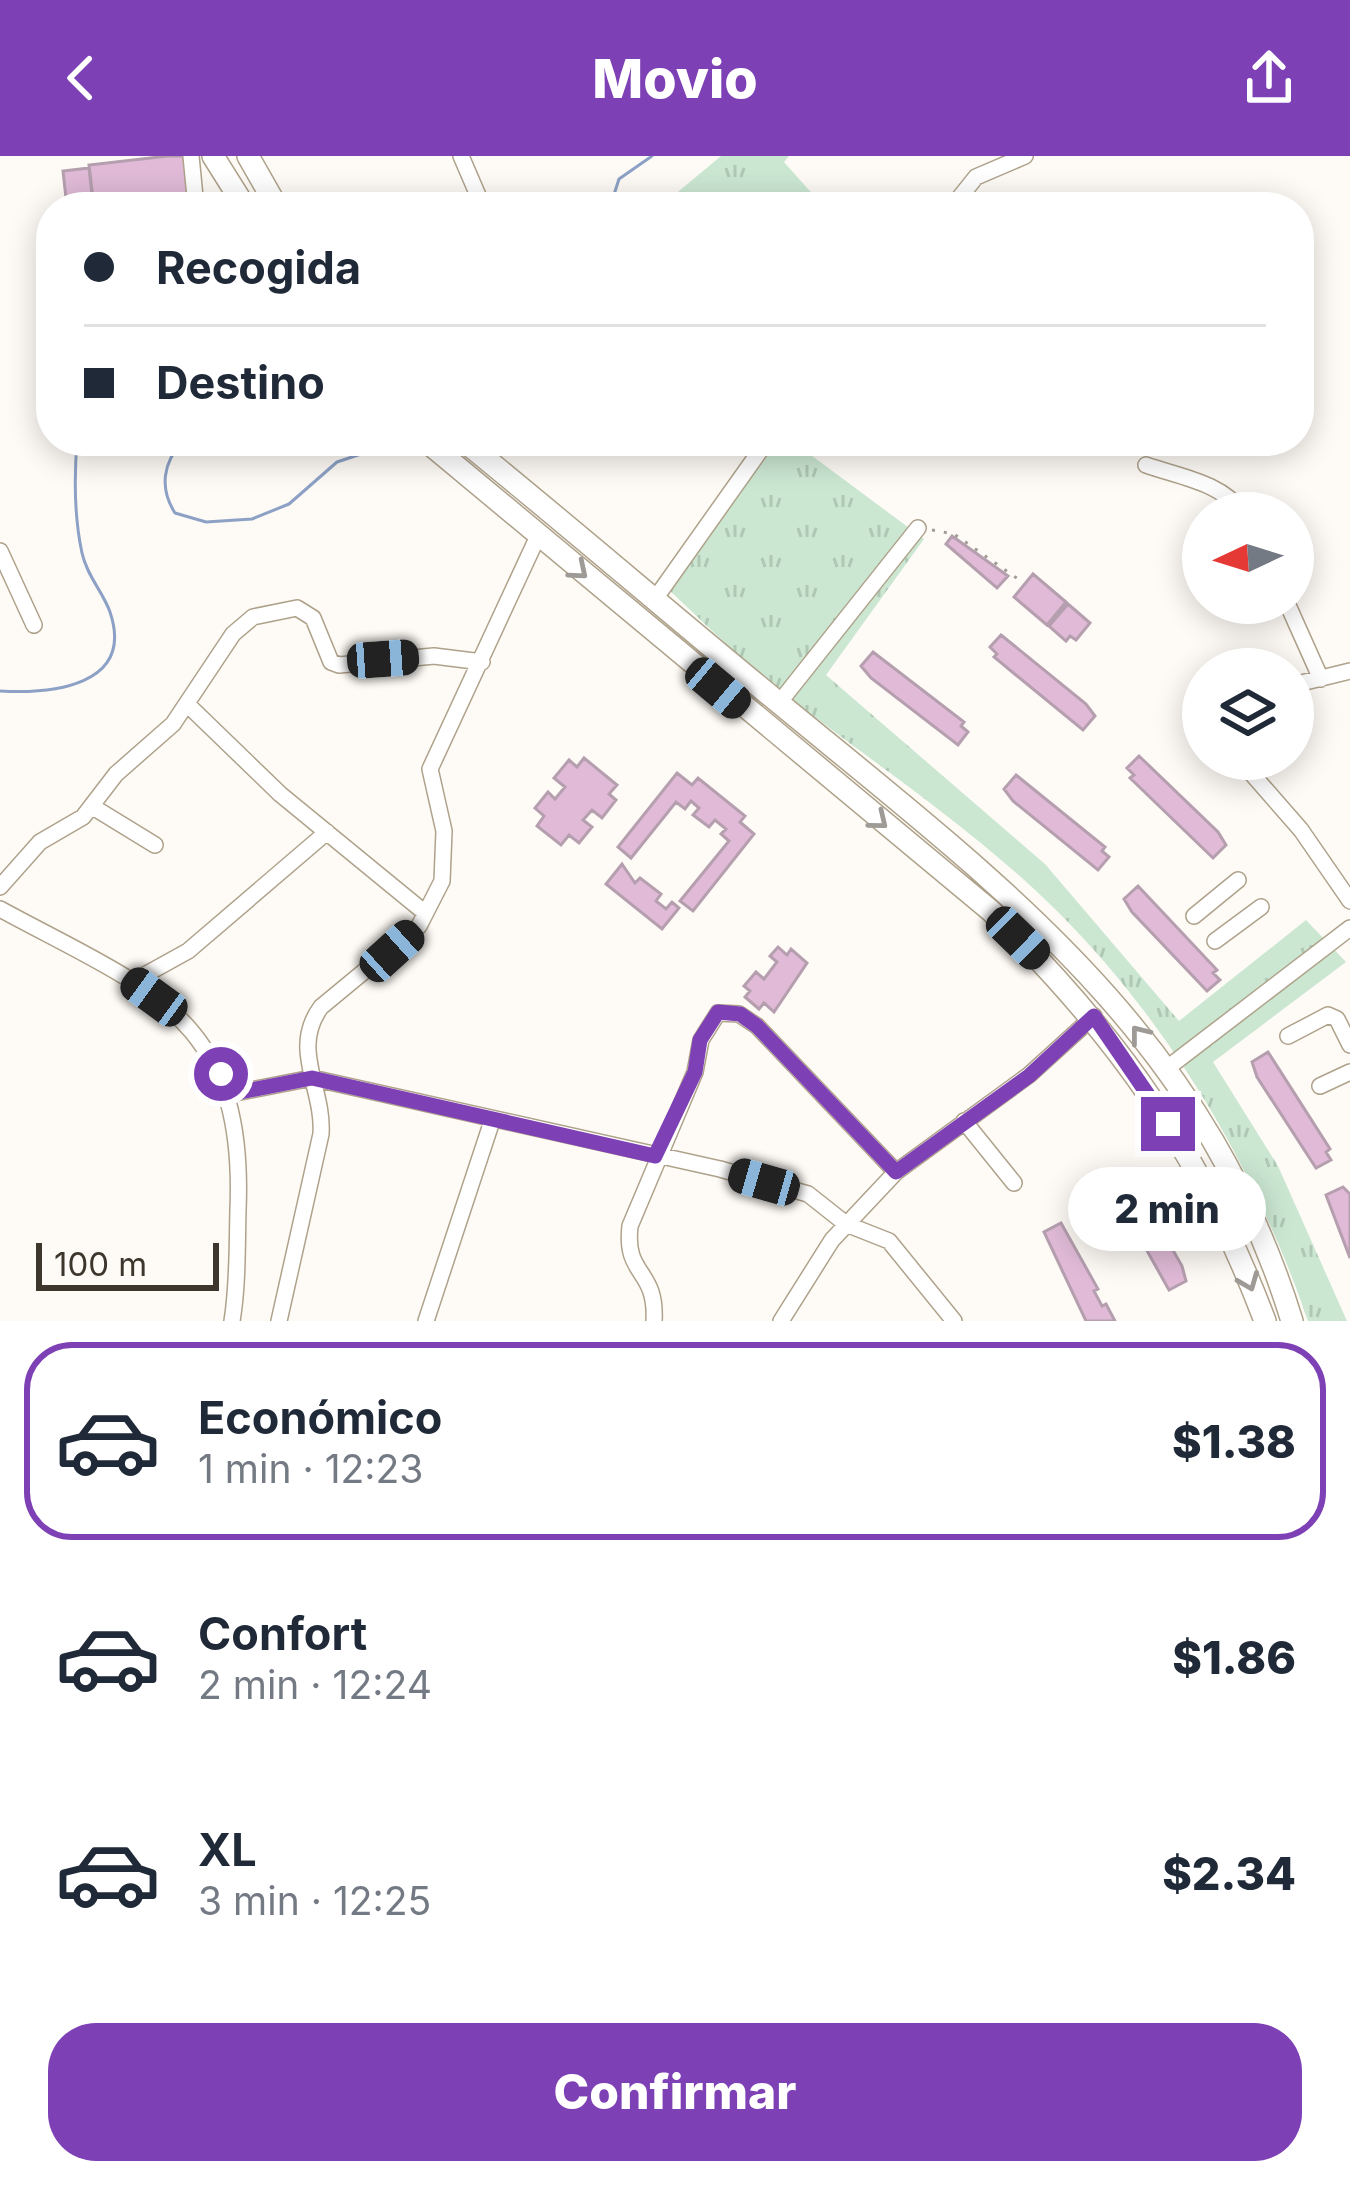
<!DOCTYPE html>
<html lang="es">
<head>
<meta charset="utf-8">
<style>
  :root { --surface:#fff; --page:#f2f2f3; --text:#1f2937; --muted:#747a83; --line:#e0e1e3; --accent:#7e40b5 }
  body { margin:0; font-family:Inter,sans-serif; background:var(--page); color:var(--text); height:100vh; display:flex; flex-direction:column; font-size:45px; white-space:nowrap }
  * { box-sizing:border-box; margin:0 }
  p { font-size:39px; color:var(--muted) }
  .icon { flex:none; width:66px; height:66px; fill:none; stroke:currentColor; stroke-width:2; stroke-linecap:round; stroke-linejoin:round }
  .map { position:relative; height:1165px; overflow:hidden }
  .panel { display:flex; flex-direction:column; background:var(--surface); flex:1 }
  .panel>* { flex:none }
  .banner { position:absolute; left:36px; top:36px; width:1278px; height:264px; border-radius:48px; box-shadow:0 6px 30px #0003; display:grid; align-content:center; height:264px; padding:0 48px; background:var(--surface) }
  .needle { width:78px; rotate:266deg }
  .fabs { position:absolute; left:1182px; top:336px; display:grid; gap:24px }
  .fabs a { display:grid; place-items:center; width:132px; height:132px; border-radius:50%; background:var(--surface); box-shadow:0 6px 30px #0003; font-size:60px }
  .scale { position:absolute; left:36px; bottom:30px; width:183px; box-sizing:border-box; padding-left:12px; border:6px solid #3c362d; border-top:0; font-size:33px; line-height:42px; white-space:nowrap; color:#3c362d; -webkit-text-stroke:9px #fefbf6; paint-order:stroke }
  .end { position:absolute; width:54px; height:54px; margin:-27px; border:15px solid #7e40b5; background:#fff; box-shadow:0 0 0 6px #fff }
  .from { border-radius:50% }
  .bubble { position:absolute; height:84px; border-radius:42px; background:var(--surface); box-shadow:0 6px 30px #0003; font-size:39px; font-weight:800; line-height:84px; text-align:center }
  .car { position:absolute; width:36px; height:72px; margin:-36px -18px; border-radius:15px; box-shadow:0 0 9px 3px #0007; background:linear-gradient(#222 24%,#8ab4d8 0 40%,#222 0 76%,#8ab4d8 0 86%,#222 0) }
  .banner b { display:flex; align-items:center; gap:42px; height:114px; font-size:45px }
  .banner b+b { border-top:3px solid var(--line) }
  .banner i { width:30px; height:30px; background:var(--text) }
  ul { padding:21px 0 0; list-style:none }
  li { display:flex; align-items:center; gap:36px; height:198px; margin:0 24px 18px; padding:0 24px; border:6px solid transparent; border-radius:48px }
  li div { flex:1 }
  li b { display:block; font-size:45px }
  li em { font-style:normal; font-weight:800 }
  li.current { border-color:var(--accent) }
  li>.icon { width:108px; height:108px; stroke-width:1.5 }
  .primary-button { display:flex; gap:24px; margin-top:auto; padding:24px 48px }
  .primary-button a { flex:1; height:138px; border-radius:48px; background:var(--accent); color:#fff; font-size:48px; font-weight:800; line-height:138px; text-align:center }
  header { display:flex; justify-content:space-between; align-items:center; height:156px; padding:0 48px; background:var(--accent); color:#fff; font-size:54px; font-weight:800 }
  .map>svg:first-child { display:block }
  .grass { fill:url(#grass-tufts) }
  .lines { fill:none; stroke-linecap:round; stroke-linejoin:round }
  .stream { stroke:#8ca1c5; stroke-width:3 }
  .building { fill:#e0bad7; stroke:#b59faf; stroke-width:3 }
  .minor-casing { stroke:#afa28b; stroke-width:18 }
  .highway-casing { stroke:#afa28b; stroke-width:24 }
  .path { stroke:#a09c95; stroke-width:3; stroke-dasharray:3 9; stroke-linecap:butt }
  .minor { stroke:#fff; stroke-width:15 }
  .highway { stroke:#fff; stroke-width:21 }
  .oneway { stroke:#9e9a96 }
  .route { stroke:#7e40b5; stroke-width:15 }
</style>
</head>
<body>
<header><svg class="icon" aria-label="back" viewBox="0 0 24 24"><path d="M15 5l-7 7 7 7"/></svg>Movio<svg class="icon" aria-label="share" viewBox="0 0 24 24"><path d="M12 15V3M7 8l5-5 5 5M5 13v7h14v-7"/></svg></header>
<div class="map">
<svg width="1350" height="1165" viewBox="0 0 1350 1165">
  <defs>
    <pattern id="grass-tufts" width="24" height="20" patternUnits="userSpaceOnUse" patternTransform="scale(3)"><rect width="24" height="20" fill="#cbe7d2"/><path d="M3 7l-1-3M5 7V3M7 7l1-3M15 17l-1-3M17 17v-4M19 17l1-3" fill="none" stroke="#afc7b5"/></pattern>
  </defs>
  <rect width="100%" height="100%" fill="#fefbf6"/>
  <path class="grass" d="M721 0H789L784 6 824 51H671L679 35Z
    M778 285H792L924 383 826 519 1045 708 1179 865 1306 764 1346 806 1213 906 1278 1010 1347 1165H1308C1256 1013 1171 869 1057 755 967 666 861 600 764 521 731 494 700 463 669 434Z"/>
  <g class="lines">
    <path class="stream" d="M610 51 619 23 652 0
      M183 285C163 306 159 332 175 357L206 366 252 363 289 348 337 306 400 285
      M0 535C52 538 135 530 110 456 103 436 87 420 82 397 74 360 74 323 77 285"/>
  </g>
  <path class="building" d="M168 0H189L195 49 94 51 89 9Z
    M89 12 93 48 67 51 63 15Z
    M952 380 1008 420 997 432 946 388Z
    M1033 418 1066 446 1047 469 1014 441Z
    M1068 448 1090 467 1076 484 1070 480 1066 485 1049 470Z
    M1001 479 1086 548 1095 560 1083 574 994 501 997 498 990 491Z
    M873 496 964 566 961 570 968 576 958 589 871 522 861 510Z
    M1139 600 1218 676 1226 689 1213 702 1130 622 1134 619 1127 612Z
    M584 602 617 629 609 638 616 644 602 662 592 654 583 664 592 671 579 687 569 679 561 689 537 670 544 660 535 652 548 636 555 643 565 631 554 622 569 604 577 611Z
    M677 617 692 629 698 622 745 660 740 666 754 678 693 755 680 745 729 685 721 678 726 673 715 664 709 671 693 659 699 652 691 645 685 653 676 646 631 702 618 691Z
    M1016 619 1105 691 1102 695 1109 701 1098 714 1013 645 1004 633Z
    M622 708 635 727 640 722 661 738 656 745 666 753 672 746 679 752 662 773 606 728Z
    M1138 730 1217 814 1213 817 1220 824 1207 835 1132 756 1124 743Z
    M778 791 787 799 791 793 807 807 774 856 764 847 759 853 745 841 750 835 744 830 756 816 764 823 777 806 770 800Z
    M1268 896 1330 993 1326 996 1331 1004 1316 1012 1257 921 1252 906Z
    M1128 1015 1182 1110 1186 1125 1169 1134 1113 1034 1117 1032 1113 1023Z
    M1343 1031 1350 1038V1102L1326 1039Z
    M1061 1067 1098 1133 1094 1135 1102 1150 1106 1148 1115 1165H1086L1044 1076Z"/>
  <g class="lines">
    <defs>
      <path id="minor" d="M191 0 196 51
        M461 0 483 51
        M952 51 976 21 1025 0
        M1146 309C1180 321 1221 326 1243 357
        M0 395 34 469
        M655 443 767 285
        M1287 447 1321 523
        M1293 529 1350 515
        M779 547 918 372
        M188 549 280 638 424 756
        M1239 603 1301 674 1350 745
        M93 651 155 689
        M0 731 40 686 83 661 116 618 173 568 233 478 253 461 297 452 313 462 331 506 339 509 434 500 482 506
        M0 753C149 834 246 859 238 1054 237 1090 238 1129 232 1165
        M1194 760 1238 724
        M1215 785 1261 751
        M132 826 188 795 327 676
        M1288 880 1328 859 1337 863 1350 889
        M1166 913 1350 772
        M1320 930 1350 916
        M230 938 312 922 720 1013 808 1038 846 1068 889 1085 954 1165
        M964 965 1014 1027
        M279 1165 321 978C324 932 290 893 321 851L419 770 442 725 444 675 430 613 538 380
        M426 1165 492 965
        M654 1165C657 1112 624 1121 630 1070L695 916 701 884 718 857 739 858 757 870 896 1016
        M781 1165 832 1084 896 1016 1029 919 1094 860"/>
      <path id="highway" d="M213 0 245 51
        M248 0 277 51
        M426 285 991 755C1118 879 1202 998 1265 1165
        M464 285C570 371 673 460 779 547 1000 729 1203 876 1292 1165"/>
    </defs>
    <use href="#minor" class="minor-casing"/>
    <use href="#highway" class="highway-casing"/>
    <path class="path" d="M932 374 954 378 1018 423"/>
    <use href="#minor" class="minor"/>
    <use href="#highway" class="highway"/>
  </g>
  <defs><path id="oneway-chevron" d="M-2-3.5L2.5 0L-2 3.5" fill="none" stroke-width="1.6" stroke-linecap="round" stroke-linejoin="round" transform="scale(3)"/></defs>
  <g class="oneway">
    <use href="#oneway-chevron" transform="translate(579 415) rotate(40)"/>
    <use href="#oneway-chevron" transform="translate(879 665) rotate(39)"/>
    <use href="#oneway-chevron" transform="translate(1139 878) rotate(-128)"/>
    <use href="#oneway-chevron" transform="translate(1249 1126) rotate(68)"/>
  </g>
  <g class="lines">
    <path class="route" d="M221 918 230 938 312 922 655 1000 695 916 700 884 718 856 740 858 757 870 896 1016 1029 920 1094 860 1168 968"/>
  </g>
</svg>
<div class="fabs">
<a><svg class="needle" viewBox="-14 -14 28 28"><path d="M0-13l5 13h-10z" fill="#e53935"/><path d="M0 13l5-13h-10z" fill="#747a83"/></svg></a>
<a><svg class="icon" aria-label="layers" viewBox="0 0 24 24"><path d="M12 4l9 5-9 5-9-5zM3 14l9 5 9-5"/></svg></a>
</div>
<div class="scale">100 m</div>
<i class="end from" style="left:221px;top:918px"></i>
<i class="end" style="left:1168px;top:968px"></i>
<div class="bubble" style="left:1068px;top:1011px;width:198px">2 min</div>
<i class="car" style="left:383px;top:503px;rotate:86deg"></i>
<i class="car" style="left:718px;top:532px;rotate:130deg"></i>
<i class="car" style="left:1018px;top:782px;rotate:134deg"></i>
<i class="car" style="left:392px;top:795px;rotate:48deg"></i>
<i class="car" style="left:154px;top:841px;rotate:306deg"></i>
<i class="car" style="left:764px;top:1026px;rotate:286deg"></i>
<div class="banner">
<b><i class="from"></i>Recogida</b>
<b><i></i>Destino</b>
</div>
</div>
<section class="panel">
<ul>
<li class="current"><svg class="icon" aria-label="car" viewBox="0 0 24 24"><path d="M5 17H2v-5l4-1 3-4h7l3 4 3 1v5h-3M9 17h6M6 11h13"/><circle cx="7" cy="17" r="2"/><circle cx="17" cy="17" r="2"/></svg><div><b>Económico</b><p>1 min · 12:23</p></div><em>$1.38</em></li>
<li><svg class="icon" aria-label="car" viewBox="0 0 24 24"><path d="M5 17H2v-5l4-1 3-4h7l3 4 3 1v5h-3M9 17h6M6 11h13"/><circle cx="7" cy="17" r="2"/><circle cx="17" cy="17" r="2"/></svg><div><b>Confort</b><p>2 min · 12:24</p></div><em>$1.86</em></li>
<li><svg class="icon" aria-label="car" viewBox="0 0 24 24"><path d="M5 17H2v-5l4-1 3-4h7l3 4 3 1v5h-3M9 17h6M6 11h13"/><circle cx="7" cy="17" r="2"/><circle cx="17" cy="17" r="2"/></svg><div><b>XL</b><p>3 min · 12:25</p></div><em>$2.34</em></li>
</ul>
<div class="primary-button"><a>Confirmar</a></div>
</section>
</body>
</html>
